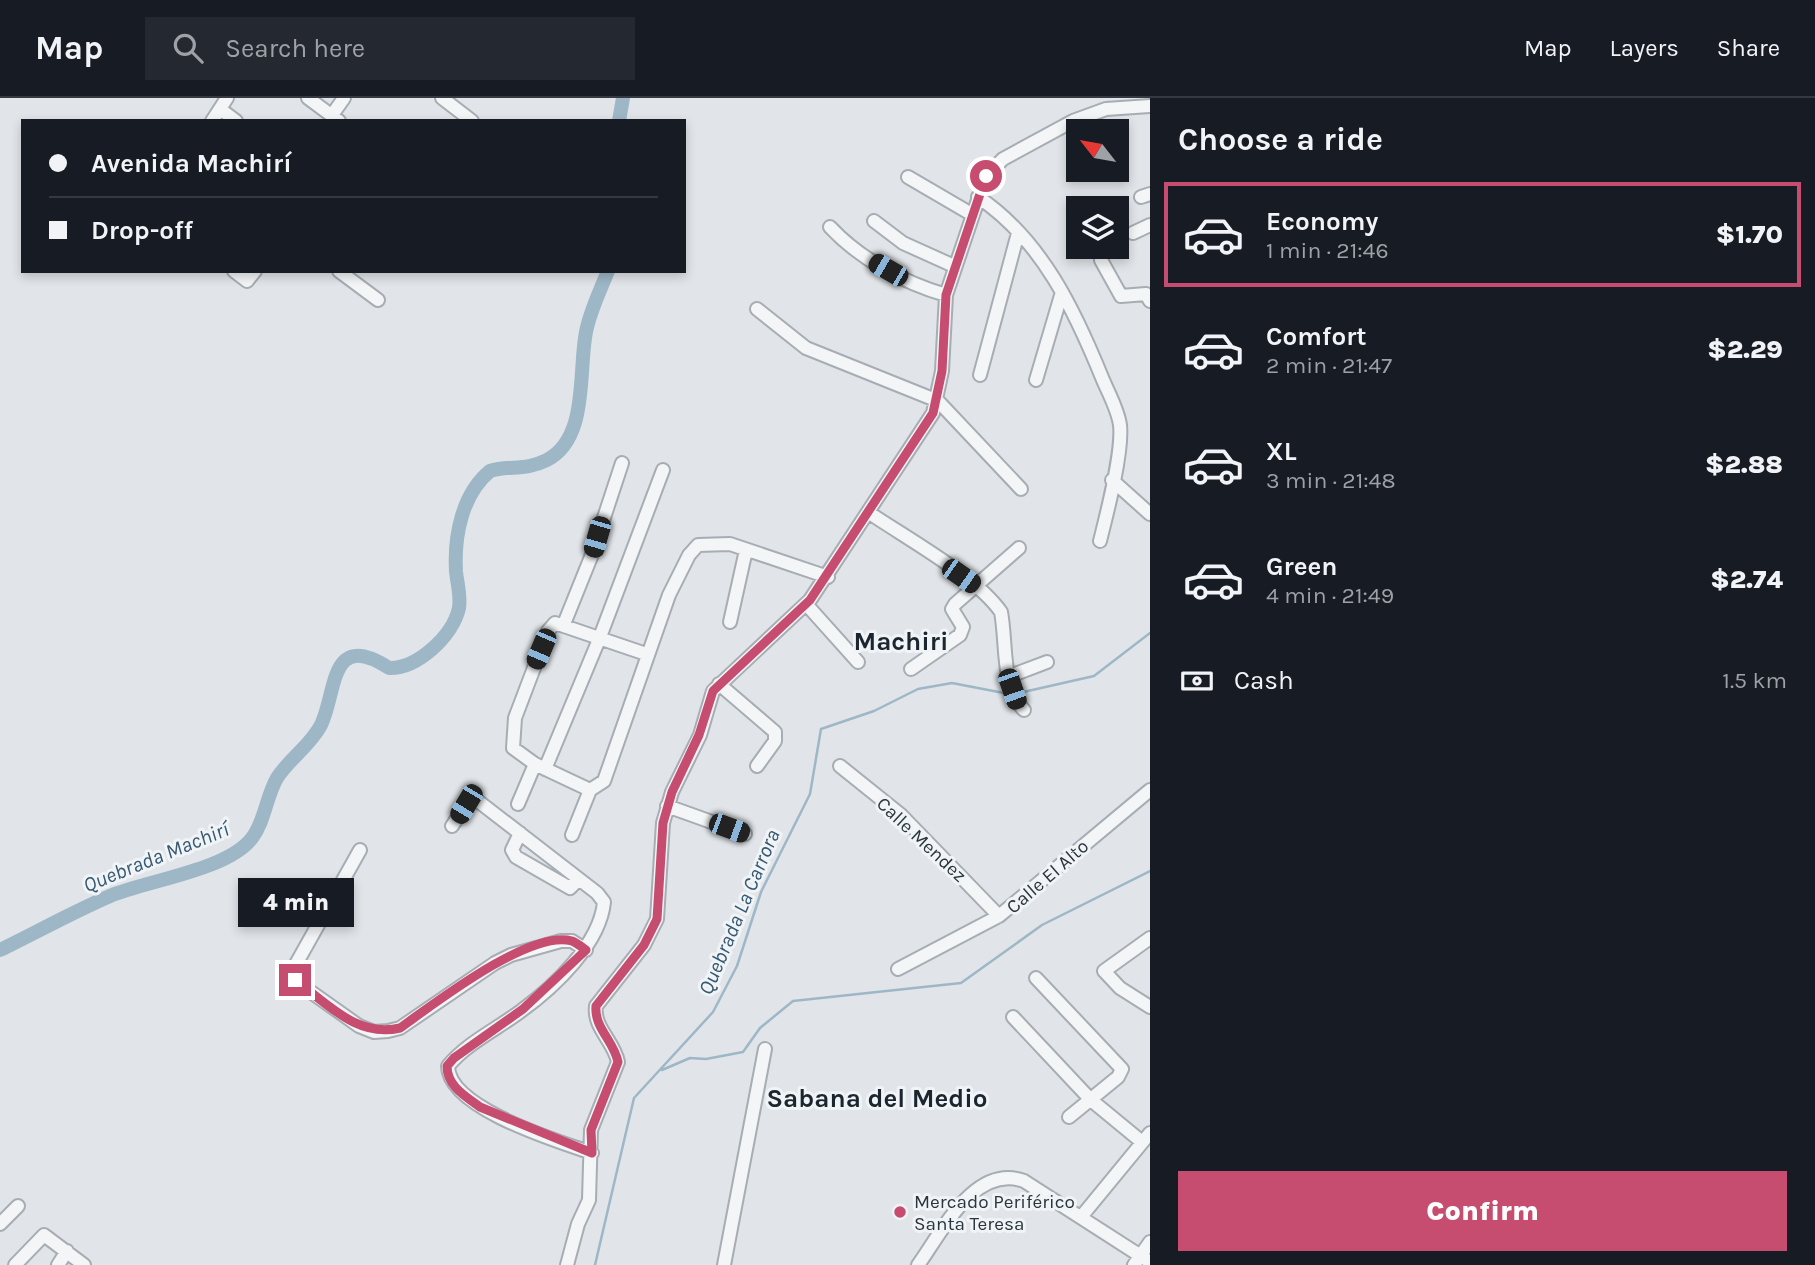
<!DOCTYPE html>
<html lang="en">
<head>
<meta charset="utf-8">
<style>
  :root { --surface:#171b24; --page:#242831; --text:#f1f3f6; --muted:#9ea1a6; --line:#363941; --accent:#c64d6f }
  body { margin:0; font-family:Karla,sans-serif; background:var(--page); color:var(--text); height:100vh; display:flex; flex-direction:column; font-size:26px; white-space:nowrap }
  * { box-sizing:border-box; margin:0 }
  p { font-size:23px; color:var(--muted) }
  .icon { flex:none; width:38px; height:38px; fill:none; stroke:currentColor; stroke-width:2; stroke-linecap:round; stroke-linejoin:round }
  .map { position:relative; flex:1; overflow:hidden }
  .side { display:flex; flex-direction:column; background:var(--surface); width:665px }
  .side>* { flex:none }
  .top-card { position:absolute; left:21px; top:21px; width:665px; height:154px; border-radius:0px; box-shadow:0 4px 10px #0003; display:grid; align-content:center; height:154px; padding:0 28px; background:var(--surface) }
  .needle { width:46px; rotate:301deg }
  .buttons { position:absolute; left:1066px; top:21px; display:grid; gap:14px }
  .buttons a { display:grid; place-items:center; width:63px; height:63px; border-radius:0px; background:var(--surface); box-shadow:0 4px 10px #0003; font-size:35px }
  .end { position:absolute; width:32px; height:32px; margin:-16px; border:9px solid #c64d6f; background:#fff; box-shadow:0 0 0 4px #fff }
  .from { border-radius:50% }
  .bubble { position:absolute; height:49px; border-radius:0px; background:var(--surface); box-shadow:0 4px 10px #0003; font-size:23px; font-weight:800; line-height:49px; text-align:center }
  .car { position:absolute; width:21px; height:42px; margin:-21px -10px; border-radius:9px; box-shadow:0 0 5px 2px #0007; background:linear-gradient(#222 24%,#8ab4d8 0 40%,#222 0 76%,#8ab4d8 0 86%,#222 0) }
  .top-card b { display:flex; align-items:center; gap:24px; height:66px; font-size:26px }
  .top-card b+b { border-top:2px solid var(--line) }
  .top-card i { width:18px; height:18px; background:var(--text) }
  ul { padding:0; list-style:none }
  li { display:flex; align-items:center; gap:21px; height:105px; margin:0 14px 10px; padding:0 14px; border:4px solid transparent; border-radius:0px }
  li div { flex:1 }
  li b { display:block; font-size:26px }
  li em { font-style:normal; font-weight:800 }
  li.on { border-color:var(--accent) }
  li>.icon { width:63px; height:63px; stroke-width:1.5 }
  h2 { padding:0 28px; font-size:32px; line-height:84px }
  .pay { display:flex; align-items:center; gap:18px; height:77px; padding:0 28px; font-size:26px }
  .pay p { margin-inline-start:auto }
  .cta { display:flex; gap:14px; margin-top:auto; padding:14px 28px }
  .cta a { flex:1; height:80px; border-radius:0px; background:var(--accent); color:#fff; font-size:28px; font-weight:800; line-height:80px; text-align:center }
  header { display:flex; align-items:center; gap:42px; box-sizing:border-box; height:98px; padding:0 35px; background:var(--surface); border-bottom:2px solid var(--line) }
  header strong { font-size:33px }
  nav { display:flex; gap:38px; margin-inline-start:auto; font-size:24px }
  .search { width:490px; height:63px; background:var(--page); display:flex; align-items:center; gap:18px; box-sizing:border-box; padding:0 24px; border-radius:0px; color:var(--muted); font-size:26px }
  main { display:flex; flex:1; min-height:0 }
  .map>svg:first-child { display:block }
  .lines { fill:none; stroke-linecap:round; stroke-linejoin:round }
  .stream { stroke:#9eb7c7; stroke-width:2.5 }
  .river { stroke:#9eb7c7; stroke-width:14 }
  .minor-casing { stroke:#a6adb3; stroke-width:16 }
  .minor { stroke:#f3f5f7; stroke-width:12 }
  .route { stroke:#c64d6f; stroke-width:9 }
  .poi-dot { fill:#c64d6f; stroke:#f0f4f6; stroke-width:2.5 }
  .labels { text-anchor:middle; stroke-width:6; stroke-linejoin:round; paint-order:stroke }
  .street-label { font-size:19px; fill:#2a353f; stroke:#f0f4f6 }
  .poi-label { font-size:19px; fill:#2a353f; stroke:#f0f4f6; text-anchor:start }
  .water-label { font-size:21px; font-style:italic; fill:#375871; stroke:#f0f4f6 }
  .district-label { font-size:26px; font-weight:bold; fill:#1c2630; stroke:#f0f4f6 }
</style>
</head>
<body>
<header>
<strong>Map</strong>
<div class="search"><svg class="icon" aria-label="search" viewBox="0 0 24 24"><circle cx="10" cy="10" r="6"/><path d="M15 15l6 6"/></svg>Search here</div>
<nav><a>Map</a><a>Layers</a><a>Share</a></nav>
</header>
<main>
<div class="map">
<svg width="1150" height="1167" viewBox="0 0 1150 1167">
  <rect width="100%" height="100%" fill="#e1e5e9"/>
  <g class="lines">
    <path class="stream" d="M1019 595 1094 578 1150 535
      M662 972 690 960 706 961 743 954 760 930 793 903 961 885 1042 827 1150 773
      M595 1167 634 1000 713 914 737 868 761 794 810 696 821 631 874 613 918 591 952 585 1009 596"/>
    <path class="river" d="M619 23 623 0
      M0 852C37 834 73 814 110 798 149 782 228 772 252 740 265 723 266 699 277 680 289 661 310 648 321 627 337 594 329 531 389 570 417 571 453 538 459 510 461 497 457 485 456 473 454 438 462 396 490 373 509 367 525 373 547 362 589 340 578 273 586 234 590 213 600 193 608 173"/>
    <defs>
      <path id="minor" d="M308 0 339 23
        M442 0 472 23
        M220 11 236 23
        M332 17 344 0
        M212 23 227 0
        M908 79 973 117
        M978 99C1042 142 1075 213 1103 282 1109 296 1118 312 1120 327 1123 354 1107 415 1100 443
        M1141 99 1150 96
        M874 123 903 145 954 168
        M830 129C860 161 904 185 946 197
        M1133 135 1150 127
        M1101 162 1121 198 1146 196 1150 203
        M234 173 247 183 255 173
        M339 173 378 202
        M757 211 806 250 938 303 1021 391
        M980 277 1018 135
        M1036 282 1062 194
        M1112 382 1150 416
        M868 414C906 440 976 478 1001 514 1007 545 1001 590 1024 612
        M806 506 858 564
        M730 524 746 452
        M564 526 591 459 622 365
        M646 556 555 525 548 533 515 620 513 650 535 666 590 692 604 683 669 497 689 457 698 447 730 446 828 479
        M911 571 960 537 963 529 952 511 955 506 1019 450
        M1010 578 1047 564
        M719 586 775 634V643L757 668
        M840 668 901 717 999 818
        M545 671 600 539 663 372
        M518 706 535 666
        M667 708 745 736
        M452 728 470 701 478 703 597 795 604 804C600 846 554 889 521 913 497 931 467 945 448 968 448 1010 557 1043 592 1055
        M520 735 512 752 516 759 570 790 579 781
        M572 737 590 692
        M360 752 291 875 294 882 359 928 374 934 388 933 400 930 495 865 511 857 561 843H572L586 852
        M1150 840 1104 873 1120 890 1150 909
        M898 871 999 818 1150 692
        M1036 880 1122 971 1118 979 1069 1019
        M1013 919 1091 1002 1142 1044
        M1081 1119 1150 1035
        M0 1126 18 1108
        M15 1167 44 1137 84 1167
        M58 1167 67 1153
        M567 1167 578 1126 589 1102 591 1032 618 964C614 943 593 930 596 908L644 847 657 821 663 725 672 694 700 637 713 593 810 502 933 315 942 273 946 197 986 78 1003 61 1073 23 1106 11 1150 8
        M724 1167 765 951
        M918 1167C941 1136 974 1065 1024 1083L1150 1164
        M1134 1167 1150 1144"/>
    </defs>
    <use href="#minor" class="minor-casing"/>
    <use href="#minor" class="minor"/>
  </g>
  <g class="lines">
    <path class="route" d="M295 882C328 906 357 940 400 930 434 906 530 831 572 843 577 845 582 849 586 852L523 911 454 960 447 968C447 988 465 998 480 1009L592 1055 591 1032 618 964C614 943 594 930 596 908L644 847 657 821 663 725 672 694 699 637 713 593 810 502 933 315 942 273 946 197 986 78"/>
  </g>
  <circle class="poi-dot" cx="900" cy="1114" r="7"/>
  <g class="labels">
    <g class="street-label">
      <text transform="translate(922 741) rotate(43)" y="7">Calle Mendez</text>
      <text transform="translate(1047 778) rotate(-41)" y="7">Calle El Alto</text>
    </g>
    <g class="poi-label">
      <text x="914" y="1110">Mercado Periférico<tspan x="914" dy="22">Santa Teresa</tspan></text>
    </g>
    <g class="water-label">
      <text transform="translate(156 759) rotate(-22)" y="7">Quebrada Machirí</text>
      <text transform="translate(739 814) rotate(-67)" y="7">Quebrada La Carrora</text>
    </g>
    <g class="district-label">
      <text x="901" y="552">Machiri</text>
      <text x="877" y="1009">Sabana del Medio</text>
    </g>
  </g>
</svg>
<div class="buttons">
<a><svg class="needle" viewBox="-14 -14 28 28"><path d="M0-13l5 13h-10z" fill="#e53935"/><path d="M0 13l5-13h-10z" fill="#9ea1a6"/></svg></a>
<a><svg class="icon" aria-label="layers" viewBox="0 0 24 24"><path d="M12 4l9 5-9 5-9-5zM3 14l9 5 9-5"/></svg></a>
</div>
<i class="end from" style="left:986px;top:78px"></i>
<i class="end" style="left:295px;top:882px"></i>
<div class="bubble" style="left:238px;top:780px;width:116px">4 min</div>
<i class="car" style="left:888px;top:172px;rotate:300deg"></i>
<i class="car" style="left:597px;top:439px;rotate:196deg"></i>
<i class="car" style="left:961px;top:478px;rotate:125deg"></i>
<i class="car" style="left:541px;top:551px;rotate:203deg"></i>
<i class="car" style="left:1012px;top:591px;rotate:161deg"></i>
<i class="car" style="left:466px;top:706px;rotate:211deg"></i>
<i class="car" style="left:729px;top:730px;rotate:110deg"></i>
<div class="top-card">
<b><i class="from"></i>Avenida Machirí</b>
<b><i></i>Drop-off</b>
</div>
</div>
<section class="side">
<h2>Choose a ride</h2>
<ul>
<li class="on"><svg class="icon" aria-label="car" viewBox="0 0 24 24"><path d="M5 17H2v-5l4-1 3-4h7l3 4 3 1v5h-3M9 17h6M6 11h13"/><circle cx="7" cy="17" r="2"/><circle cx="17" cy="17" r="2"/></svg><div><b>Economy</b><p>1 min · 21:46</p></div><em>$1.70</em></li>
<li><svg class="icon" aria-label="car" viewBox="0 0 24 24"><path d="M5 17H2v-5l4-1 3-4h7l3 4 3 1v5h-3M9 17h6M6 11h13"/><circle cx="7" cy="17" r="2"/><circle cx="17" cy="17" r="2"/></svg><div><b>Comfort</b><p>2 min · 21:47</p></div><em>$2.29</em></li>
<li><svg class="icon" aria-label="car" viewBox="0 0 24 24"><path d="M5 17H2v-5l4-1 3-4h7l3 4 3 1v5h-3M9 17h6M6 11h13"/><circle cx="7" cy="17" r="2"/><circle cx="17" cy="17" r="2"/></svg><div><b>XL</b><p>3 min · 21:48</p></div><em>$2.88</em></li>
<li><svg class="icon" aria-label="car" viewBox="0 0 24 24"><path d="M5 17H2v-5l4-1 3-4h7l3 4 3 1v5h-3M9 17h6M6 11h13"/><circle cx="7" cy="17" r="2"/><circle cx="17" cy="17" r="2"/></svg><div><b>Green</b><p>4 min · 21:49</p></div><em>$2.74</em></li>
</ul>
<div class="pay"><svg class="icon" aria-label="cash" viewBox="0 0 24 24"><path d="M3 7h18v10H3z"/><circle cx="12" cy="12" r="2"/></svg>Cash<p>1.5 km</p></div>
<div class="cta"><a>Confirm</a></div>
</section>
</main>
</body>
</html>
